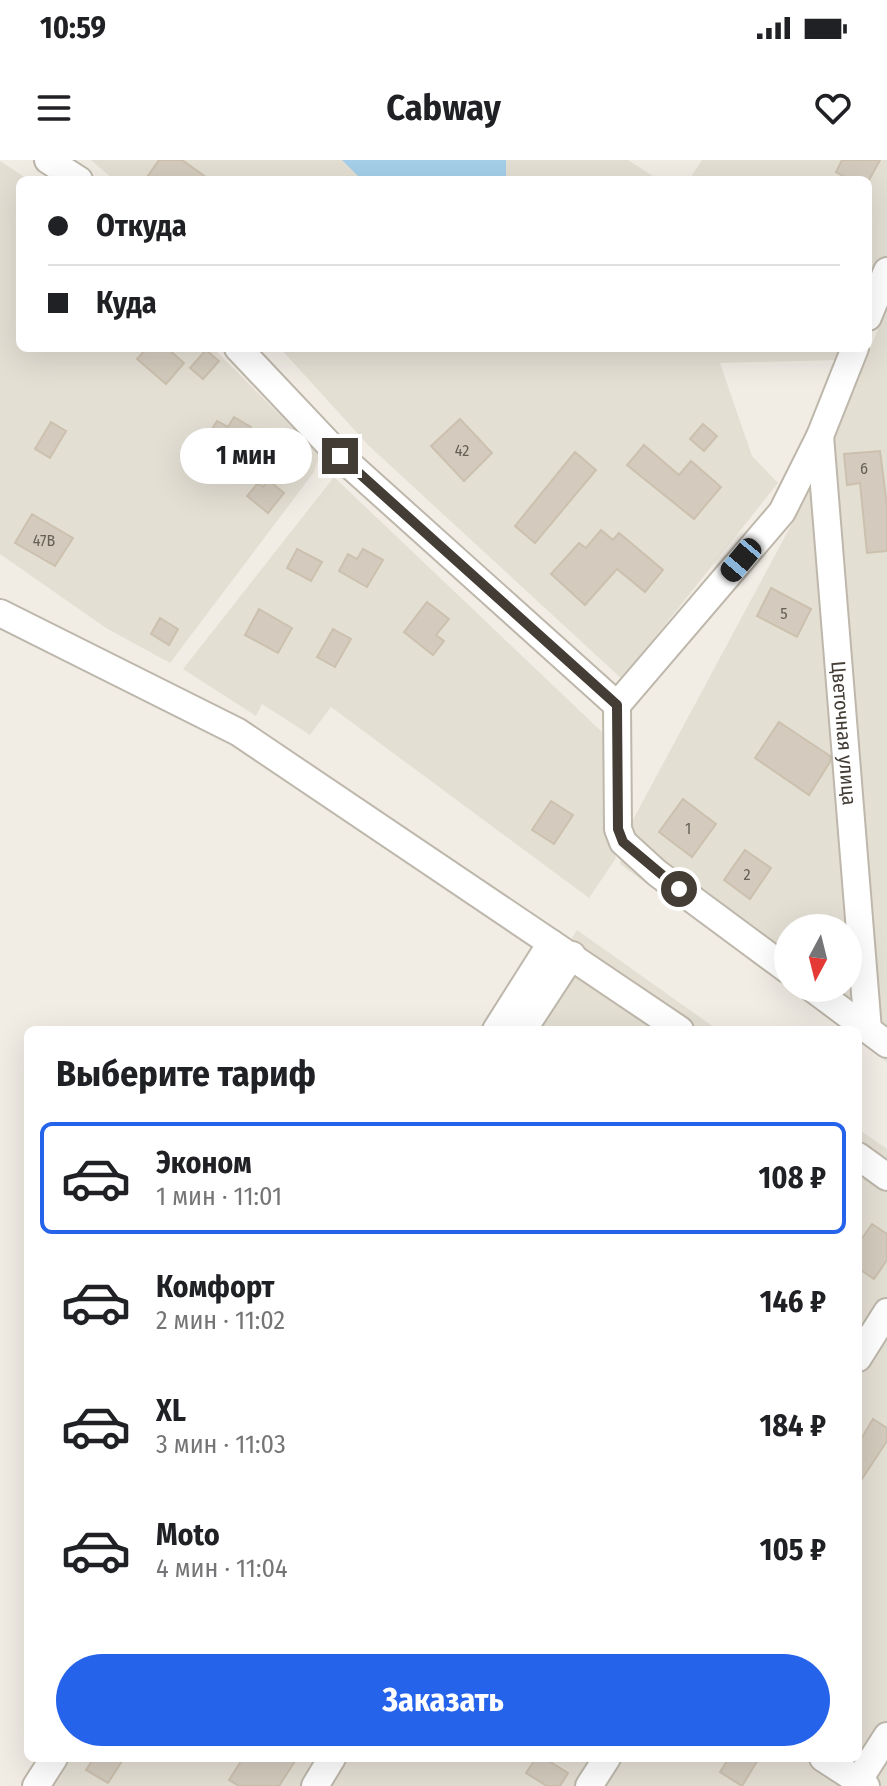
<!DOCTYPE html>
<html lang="ru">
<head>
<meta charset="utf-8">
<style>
  :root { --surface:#fff; --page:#f2f2f2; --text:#202124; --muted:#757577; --line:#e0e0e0; --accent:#2563eb }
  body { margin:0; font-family:"Fira Sans Condensed",sans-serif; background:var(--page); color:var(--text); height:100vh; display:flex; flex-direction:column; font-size:30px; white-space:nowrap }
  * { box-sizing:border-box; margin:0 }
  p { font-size:26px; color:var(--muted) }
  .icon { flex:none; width:44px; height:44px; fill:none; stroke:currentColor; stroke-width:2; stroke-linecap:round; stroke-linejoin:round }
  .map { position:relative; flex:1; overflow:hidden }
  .details { position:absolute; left:24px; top:866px; width:838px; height:736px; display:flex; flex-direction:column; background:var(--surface); border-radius:12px; box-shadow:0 8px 32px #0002 }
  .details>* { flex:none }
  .banner { position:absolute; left:16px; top:16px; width:856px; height:176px; border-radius:12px; box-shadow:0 8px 32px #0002; display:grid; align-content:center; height:176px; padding:0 32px; background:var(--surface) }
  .needle { width:52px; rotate:187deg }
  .tools { position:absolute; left:774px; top:754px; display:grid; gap:16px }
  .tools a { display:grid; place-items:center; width:88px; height:88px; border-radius:50%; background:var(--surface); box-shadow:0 8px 32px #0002; font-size:40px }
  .end { position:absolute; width:36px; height:36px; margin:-18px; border:10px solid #433d35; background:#fff; box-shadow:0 0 0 4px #fff }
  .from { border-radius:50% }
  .bubble { position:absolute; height:56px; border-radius:28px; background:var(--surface); box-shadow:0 8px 32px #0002; font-size:26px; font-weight:700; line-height:56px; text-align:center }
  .car { position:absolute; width:24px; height:48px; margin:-24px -12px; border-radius:10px; box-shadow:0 0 6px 2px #0007; background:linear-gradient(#222 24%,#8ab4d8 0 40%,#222 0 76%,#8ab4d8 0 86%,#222 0) }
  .banner b { display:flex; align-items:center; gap:28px; height:76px; font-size:30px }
  .banner b+b { border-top:2px solid var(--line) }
  .banner i { width:20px; height:20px; background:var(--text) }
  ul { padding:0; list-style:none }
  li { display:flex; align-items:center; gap:24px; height:112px; margin:0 16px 12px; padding:0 16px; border:4px solid transparent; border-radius:12px }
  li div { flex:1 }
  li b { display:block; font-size:30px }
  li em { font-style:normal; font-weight:700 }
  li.on { border-color:var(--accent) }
  li>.icon { width:72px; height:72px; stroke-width:1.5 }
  h2 { padding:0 32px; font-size:36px; line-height:96px }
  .button { display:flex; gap:16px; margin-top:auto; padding:16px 32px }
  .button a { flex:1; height:92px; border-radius:48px; background:var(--accent); color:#fff; font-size:32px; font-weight:700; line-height:92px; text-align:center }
  .status { display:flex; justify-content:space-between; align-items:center; height:56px; padding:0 40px; background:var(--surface); direction:ltr }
  .status svg { height:22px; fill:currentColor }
  header { display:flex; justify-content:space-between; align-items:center; height:104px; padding:0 32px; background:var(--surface); font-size:36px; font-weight:700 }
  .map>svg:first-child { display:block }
  .residential { fill:#e4dfd3; fill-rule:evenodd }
  .water { fill:#a5cfea }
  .building { fill:#d4cbbe; stroke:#ccc0af; stroke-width:2 }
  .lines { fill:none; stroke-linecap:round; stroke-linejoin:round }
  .street-casing { stroke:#beb7ab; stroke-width:30 }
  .street { stroke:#fff; stroke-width:26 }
  .route { stroke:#433d35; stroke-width:10 }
  .labels { text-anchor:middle; stroke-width:8; stroke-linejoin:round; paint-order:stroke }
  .number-label { font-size:16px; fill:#676057 }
  .street-label { font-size:20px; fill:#433d35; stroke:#fff }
</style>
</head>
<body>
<div class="status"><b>10:59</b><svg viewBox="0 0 49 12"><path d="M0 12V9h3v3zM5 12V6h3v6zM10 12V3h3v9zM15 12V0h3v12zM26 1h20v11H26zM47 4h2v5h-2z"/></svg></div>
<header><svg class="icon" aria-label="menu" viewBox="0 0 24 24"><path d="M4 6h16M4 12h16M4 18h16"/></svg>Cabway<svg class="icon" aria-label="heart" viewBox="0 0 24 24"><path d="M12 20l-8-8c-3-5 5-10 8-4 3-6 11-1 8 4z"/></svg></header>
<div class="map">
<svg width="887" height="1626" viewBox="0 0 887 1626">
  <rect width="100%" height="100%" fill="#f1ede5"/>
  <path class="residential" d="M91 0H628L659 20H114Z
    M702 0H887V133L868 120V20H689Z
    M0 1 29 20H20V188H213L320 295 314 312 170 503 106 468 0 394Z
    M887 149V902L858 881V870H844L620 704 623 682 628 669 803 343ZM788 768H848V828H788Z
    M280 188H841L836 200 720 203 752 296 778 323 622 519 368 285Z
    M334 317 603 573 606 666 616 698 589 738 331 547 310 575 262 544 256 556 183 509Z
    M577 770 718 870H514Z
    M858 969 887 989V1626H32L49 1598H858Z"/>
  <path class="water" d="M342 0H506V20H362Z"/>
  <path class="building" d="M159 0H182L210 20H145Z
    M842 0H880L869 20H850L836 12Z
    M147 188H167L184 203 166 224 137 199Z
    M206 190 219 201 203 219 190 208Z
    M234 257 251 267 245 278 252 282 241 302 205 280 217 261 228 267Z
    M460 259 492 293 464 321 431 286Z
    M51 262 66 271 50 298 35 289Z
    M703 264 717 276 704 291 690 279Z
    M644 285 679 315 691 301 721 327 694 359 627 305Z
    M880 291 887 346V391L867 393 860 323 847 325 844 294Z
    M575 292 596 310 535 383 515 366Z
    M268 320 284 333 268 353 247 336 258 323 263 327Z
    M32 354 73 378 55 406 15 383Z
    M601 370 613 380 619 373 663 410 645 432 617 409 585 445 551 414 579 383 586 388Z
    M297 389 322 402 311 421 287 408Z
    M363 389 383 400 367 427 339 411 348 394 357 399Z
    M771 428 811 449 797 477 757 456Z
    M427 442 449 459 436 475 444 481 433 495 404 472Z
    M259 449 292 468 278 493 245 475Z
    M160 458 178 469 169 485 151 474Z
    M333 469 351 479 335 507 317 497Z
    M779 562 830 596V602L809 635 755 598Z
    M683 639 716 664 692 697 659 672Z
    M551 641 573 655 554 684 532 670Z
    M745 690 771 708 750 739 724 720Z
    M872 1064 887 1074V1100L874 1119 858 1108V1084Z
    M873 1259 887 1268V1281L858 1325V1284Z
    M94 1598H124L108 1623 86 1610Z
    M243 1598H297L279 1626H239L229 1620Z
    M536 1598H544L568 1613 560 1626H547L526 1613Z
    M729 1598H759L742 1626 720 1612Z"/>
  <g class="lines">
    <defs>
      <g id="street">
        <path d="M48 0 79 20"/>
        <path d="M868 157 887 111"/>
        <path d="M238 188 340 296 617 545"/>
        <path id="s1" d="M820 276 868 870"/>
        <path d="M0 453 238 572 680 870"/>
        <path d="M788 810 657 713 623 682 618 669 617 545 782 352 820 276 855 188"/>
        <path d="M812 828 887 884"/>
        <path d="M496 870 551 783"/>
        <path d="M523 870 572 795"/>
        <path d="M858 996 887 1017"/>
        <path d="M858 1198 887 1152"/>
        <path d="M823 1598 866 1626"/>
        <path d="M36 1626 54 1598"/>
        <path d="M315 1626 332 1598"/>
        <path d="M589 1626 607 1598"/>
        <path d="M855 1626 887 1576"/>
      </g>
    </defs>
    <use href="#street" class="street-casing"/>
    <use href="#street" class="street"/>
  </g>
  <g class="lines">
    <path class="route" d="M340 296 617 545 618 669 623 682 679 729"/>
  </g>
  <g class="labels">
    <g class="number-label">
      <text x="462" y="296">42</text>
      <text x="864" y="314">6</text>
      <text x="44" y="386">47В</text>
      <text x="784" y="459">5</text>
      <text x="688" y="674">1</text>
      <text x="747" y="720">2</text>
    </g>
    <g class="street-label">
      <text dy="7" stroke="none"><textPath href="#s1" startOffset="298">Цветочная улица</textPath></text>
    </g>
  </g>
</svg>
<div class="tools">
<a><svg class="needle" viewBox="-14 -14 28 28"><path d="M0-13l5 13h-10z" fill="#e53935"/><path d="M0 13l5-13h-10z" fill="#757577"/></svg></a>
</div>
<i class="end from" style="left:679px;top:729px"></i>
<i class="end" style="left:340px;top:296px"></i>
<div class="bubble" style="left:180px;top:268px;width:132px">1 мин</div>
<i class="car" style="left:741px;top:400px;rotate:220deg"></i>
<div class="banner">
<b><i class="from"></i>Откуда</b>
<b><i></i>Куда</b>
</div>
<section class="details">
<h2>Выберите тариф</h2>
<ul>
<li class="on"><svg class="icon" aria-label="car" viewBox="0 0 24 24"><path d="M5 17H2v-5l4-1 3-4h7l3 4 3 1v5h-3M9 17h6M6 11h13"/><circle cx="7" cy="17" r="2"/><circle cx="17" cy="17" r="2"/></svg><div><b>Эконом</b><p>1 мин · 11:01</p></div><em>108 ₽</em></li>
<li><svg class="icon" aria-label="car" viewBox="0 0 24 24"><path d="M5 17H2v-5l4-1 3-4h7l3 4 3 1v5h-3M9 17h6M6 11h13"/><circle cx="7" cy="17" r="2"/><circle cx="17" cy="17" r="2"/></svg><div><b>Комфорт</b><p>2 мин · 11:02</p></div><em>146 ₽</em></li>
<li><svg class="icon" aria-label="car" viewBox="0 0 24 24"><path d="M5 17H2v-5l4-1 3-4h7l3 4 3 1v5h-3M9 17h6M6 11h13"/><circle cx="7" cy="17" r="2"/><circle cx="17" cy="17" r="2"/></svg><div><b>XL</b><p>3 мин · 11:03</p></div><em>184 ₽</em></li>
<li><svg class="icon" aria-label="car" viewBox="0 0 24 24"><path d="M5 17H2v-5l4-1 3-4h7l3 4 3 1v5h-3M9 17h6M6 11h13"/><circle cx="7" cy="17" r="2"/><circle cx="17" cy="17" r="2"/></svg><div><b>Moto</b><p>4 мин · 11:04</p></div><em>105 ₽</em></li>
</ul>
<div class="button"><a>Заказать</a></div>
</section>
</div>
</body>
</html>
